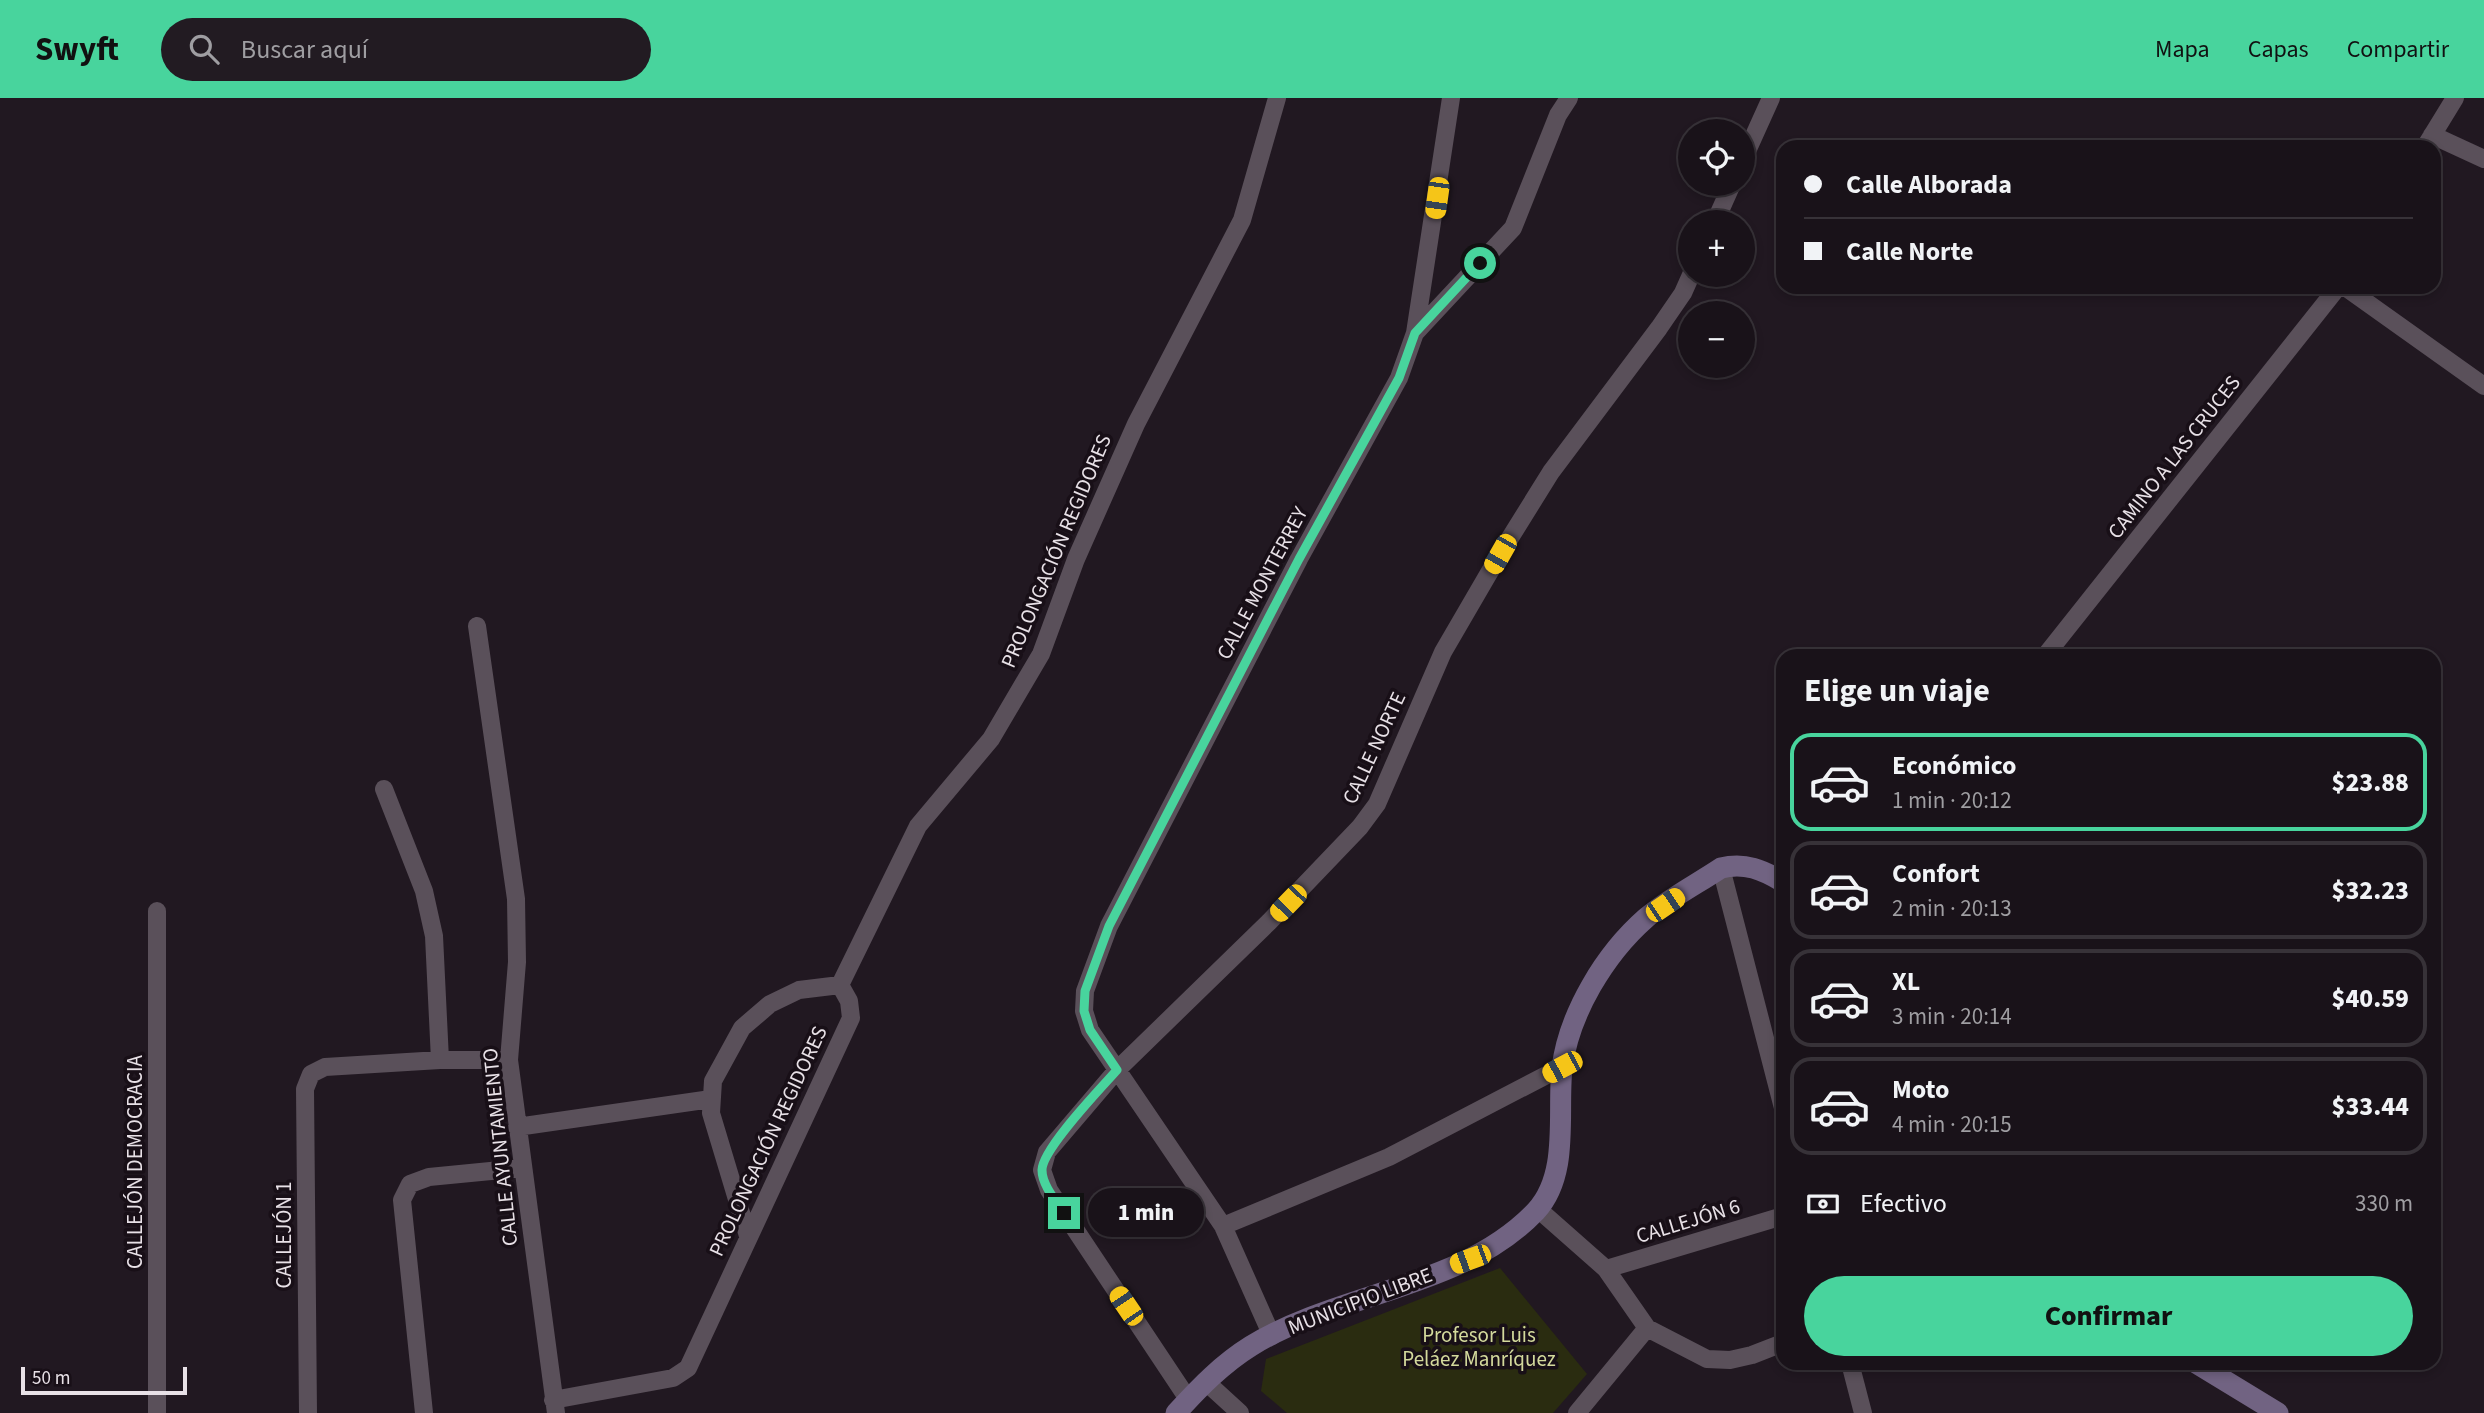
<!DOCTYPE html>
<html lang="es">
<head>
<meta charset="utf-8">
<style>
  :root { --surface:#191219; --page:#221b22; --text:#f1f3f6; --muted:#9f9ea2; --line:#373238; --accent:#48d49d }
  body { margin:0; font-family:"Source Sans 3",sans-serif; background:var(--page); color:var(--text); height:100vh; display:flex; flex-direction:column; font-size:26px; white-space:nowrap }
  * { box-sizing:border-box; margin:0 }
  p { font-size:23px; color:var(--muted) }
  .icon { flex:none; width:38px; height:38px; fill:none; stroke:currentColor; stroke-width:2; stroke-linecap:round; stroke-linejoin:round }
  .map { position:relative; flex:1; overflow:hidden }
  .details { position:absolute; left:1776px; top:551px; width:665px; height:721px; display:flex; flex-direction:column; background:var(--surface); border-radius:21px; box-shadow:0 4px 10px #0003,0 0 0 2px var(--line) }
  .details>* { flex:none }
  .banner { position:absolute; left:1776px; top:42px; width:665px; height:154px; border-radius:21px; box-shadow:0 4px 10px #0003,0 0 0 2px var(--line); display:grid; align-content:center; height:154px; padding:0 28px; background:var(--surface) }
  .fabs { position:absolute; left:1678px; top:21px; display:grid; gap:14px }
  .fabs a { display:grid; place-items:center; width:77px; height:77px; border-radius:50%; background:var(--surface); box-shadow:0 4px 10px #0003,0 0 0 2px var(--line); font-size:35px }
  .scale { position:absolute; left:21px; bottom:18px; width:166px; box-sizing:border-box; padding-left:7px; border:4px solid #e8e1e7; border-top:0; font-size:19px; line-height:24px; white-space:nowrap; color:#e8e1e7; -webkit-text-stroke:5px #180f17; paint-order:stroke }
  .end { position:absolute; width:32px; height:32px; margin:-16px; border:9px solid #48d49d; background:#111; box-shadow:0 0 0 4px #111 }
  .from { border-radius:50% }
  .bubble { position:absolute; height:49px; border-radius:24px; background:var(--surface); box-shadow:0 4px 10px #0003,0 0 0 2px var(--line); font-size:23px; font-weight:800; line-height:49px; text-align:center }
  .car { position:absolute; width:21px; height:42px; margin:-21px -10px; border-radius:9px; box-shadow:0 0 5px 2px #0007; background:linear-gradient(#f5c518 24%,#345 0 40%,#f5c518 0 76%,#345 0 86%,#f5c518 0) }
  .banner b { display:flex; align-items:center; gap:24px; height:66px; font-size:26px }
  .banner b+b { border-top:2px solid var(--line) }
  .banner i { width:18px; height:18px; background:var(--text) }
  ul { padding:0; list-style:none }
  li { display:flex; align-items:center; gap:21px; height:98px; margin:0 14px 10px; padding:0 14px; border:4px solid var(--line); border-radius:21px }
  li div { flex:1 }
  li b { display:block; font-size:26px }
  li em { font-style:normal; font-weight:800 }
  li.current { border-color:var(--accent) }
  li>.icon { width:63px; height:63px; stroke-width:1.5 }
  h2 { padding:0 28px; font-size:32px; line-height:84px }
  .pay { display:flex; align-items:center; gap:18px; height:77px; padding:0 28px; font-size:26px }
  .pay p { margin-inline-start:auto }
  .button { display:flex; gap:14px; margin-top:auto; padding:14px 28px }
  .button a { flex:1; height:80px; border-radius:42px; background:var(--accent); color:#111; font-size:28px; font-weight:800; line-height:80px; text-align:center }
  header { display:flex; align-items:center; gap:42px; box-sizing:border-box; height:98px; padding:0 35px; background:var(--accent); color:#111 }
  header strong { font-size:33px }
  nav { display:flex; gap:38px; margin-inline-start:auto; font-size:24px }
  .search { width:490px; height:63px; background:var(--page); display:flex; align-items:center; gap:18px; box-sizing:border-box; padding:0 24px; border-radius:38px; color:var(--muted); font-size:26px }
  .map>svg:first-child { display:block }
  .green { fill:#2a2c10 }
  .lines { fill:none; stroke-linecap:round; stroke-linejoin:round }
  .street { stroke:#5a505a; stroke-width:18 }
  .secondary { stroke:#716382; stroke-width:21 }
  .route { stroke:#48d49d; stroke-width:9 }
  .labels { text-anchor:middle; stroke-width:7; stroke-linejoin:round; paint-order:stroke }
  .street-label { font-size:21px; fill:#e8e1e7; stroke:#180f17 }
  .park-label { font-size:21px; fill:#d3d99c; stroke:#180f17 }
</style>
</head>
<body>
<header>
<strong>Swyft</strong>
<div class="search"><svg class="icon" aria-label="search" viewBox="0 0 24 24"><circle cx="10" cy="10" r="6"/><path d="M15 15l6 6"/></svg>Buscar aquí</div>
<nav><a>Mapa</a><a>Capas</a><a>Compartir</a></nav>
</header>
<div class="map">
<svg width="2484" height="1315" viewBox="0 0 2484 1315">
  <rect width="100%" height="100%" fill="#211821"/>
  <path class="green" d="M1500 1170 1587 1276 1553 1315H1287L1261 1293 1266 1261Z"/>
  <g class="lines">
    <path class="street" d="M2432 37 2484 61
      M2425 49 2455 0
      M1743 62 1771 0
      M1715 124 1732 86
      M2345 189 2484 288
      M1415 235 1513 130 1558 17 1569 0
      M477 528 516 801 517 864 509 962 556 1315
      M2045 558 2338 189
      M384 691 424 793 434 838 440 962
      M1721 770 1783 1010
      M157 813V1315
      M517 1029 711 1001
      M1538 1111 1606 1171 1647 1230 1707 1261 1730 1262 1752 1257 1783 1245
      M1223 1128 1389 1059 1562 969
      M748 1138 711 1015 713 983 742 930 770 906 799 892 840 887
      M1606 1171 1783 1118
      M1272 1238 1223 1128 1090 932 1084 913 1085 893 1109 828 1299 461 1399 280 1415 235 1451 0
      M1850 1265 1863 1315
      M1205 1283 1240 1315
      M1188 1301 1049 1092 1042 1072 1047 1054 1117 972 1269 824 1360 729 1377 706 1443 554 1500 456 1551 374 1659 230 1683 195 1691 177
      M553 1302 673 1280 688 1270 851 920 849 903 840 887 918 728 991 641 1041 556 1076 461 1136 326 1242 122 1277 0
      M308 1315 305 991 311 976 325 969 440 962H509
      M424 1315 402 1102 410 1086 429 1079 522 1070
      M1577 1315 1647 1230"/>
    <path class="secondary" d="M2196 1265 2278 1315
      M1176 1315C1199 1290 1222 1266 1251 1248 1340 1193 1462 1191 1536 1113 1570 1076 1557 1015 1562 970 1569 915 1605 856 1646 820 1668 801 1697 786 1721 770 1745 764 1763 772 1783 784"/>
  </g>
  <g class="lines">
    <path class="route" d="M1064 1115C1056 1103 1042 1087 1042 1072 1042 1051 1101 990 1117 972L1090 932 1084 913 1085 893 1109 828 1299 461 1399 280 1415 235 1480 165"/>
  </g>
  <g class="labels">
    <g class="street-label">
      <text transform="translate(2174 359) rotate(-52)" y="7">CAMINO A LAS CRUCES</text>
      <text transform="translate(1056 453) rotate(-67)" y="7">PROLONGACIÓN REGIDORES</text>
      <text transform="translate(1262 485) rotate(-62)" y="7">CALLE MONTERREY</text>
      <text transform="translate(1374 650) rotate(-65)" y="7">CALLE NORTE</text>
      <text transform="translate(768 1043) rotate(-65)" y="7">PROLONGACIÓN REGIDORES</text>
      <text transform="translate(500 1049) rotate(-96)" y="7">CALLE AYUNTAMIENTO</text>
      <text transform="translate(135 1064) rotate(-90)" y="7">CALLEJÓN DEMOCRACIA</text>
      <text transform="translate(1688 1123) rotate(-17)" y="7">CALLEJÓN 6</text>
      <text transform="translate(284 1137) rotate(-90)" y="7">CALLEJÓN 1</text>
      <text transform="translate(1360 1203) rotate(-21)" y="7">MUNICIPIO LIBRE</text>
    </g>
    <g class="park-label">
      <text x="1479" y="1244">Profesor Luis<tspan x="1479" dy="24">Peláez Manríquez</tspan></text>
    </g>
  </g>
</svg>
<div class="fabs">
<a><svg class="icon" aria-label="locate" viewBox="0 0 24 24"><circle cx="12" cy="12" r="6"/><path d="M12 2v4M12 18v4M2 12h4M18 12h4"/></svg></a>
<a>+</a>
<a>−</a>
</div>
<div class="scale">50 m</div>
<i class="end from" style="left:1480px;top:165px"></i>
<i class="end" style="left:1064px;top:1115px"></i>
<div class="bubble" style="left:1088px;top:1090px;width:116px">1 min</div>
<i class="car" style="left:1437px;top:100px;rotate:188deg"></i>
<i class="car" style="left:1500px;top:456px;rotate:210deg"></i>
<i class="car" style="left:1288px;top:805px;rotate:224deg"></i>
<i class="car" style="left:1665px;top:807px;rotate:56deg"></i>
<i class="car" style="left:1562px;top:969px;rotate:242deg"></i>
<i class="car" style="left:1470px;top:1161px;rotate:250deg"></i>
<i class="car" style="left:1126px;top:1208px;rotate:326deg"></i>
<div class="banner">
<b><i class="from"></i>Calle Alborada</b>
<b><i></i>Calle Norte</b>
</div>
<section class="details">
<h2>Elige un viaje</h2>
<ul>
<li class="current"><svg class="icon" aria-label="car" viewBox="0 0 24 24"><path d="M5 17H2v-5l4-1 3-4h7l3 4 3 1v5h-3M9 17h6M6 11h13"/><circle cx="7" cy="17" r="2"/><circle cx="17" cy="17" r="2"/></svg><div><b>Económico</b><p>1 min · 20:12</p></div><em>$23.88</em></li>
<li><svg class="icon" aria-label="car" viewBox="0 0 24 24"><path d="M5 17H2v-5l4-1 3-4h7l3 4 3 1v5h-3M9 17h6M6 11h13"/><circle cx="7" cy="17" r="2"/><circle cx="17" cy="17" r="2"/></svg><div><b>Confort</b><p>2 min · 20:13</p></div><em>$32.23</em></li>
<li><svg class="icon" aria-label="car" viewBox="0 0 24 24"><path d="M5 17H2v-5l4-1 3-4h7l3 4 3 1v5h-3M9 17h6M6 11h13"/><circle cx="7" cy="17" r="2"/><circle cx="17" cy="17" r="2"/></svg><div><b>XL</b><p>3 min · 20:14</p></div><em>$40.59</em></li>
<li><svg class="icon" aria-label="car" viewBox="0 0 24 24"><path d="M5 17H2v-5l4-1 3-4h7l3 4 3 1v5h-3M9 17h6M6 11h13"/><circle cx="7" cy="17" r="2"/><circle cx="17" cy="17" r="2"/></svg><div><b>Moto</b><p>4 min · 20:15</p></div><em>$33.44</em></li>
</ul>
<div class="pay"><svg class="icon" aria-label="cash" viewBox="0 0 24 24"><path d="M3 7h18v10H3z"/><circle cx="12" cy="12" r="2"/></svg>Efectivo<p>330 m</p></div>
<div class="button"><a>Confirmar</a></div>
</section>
</div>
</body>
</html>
